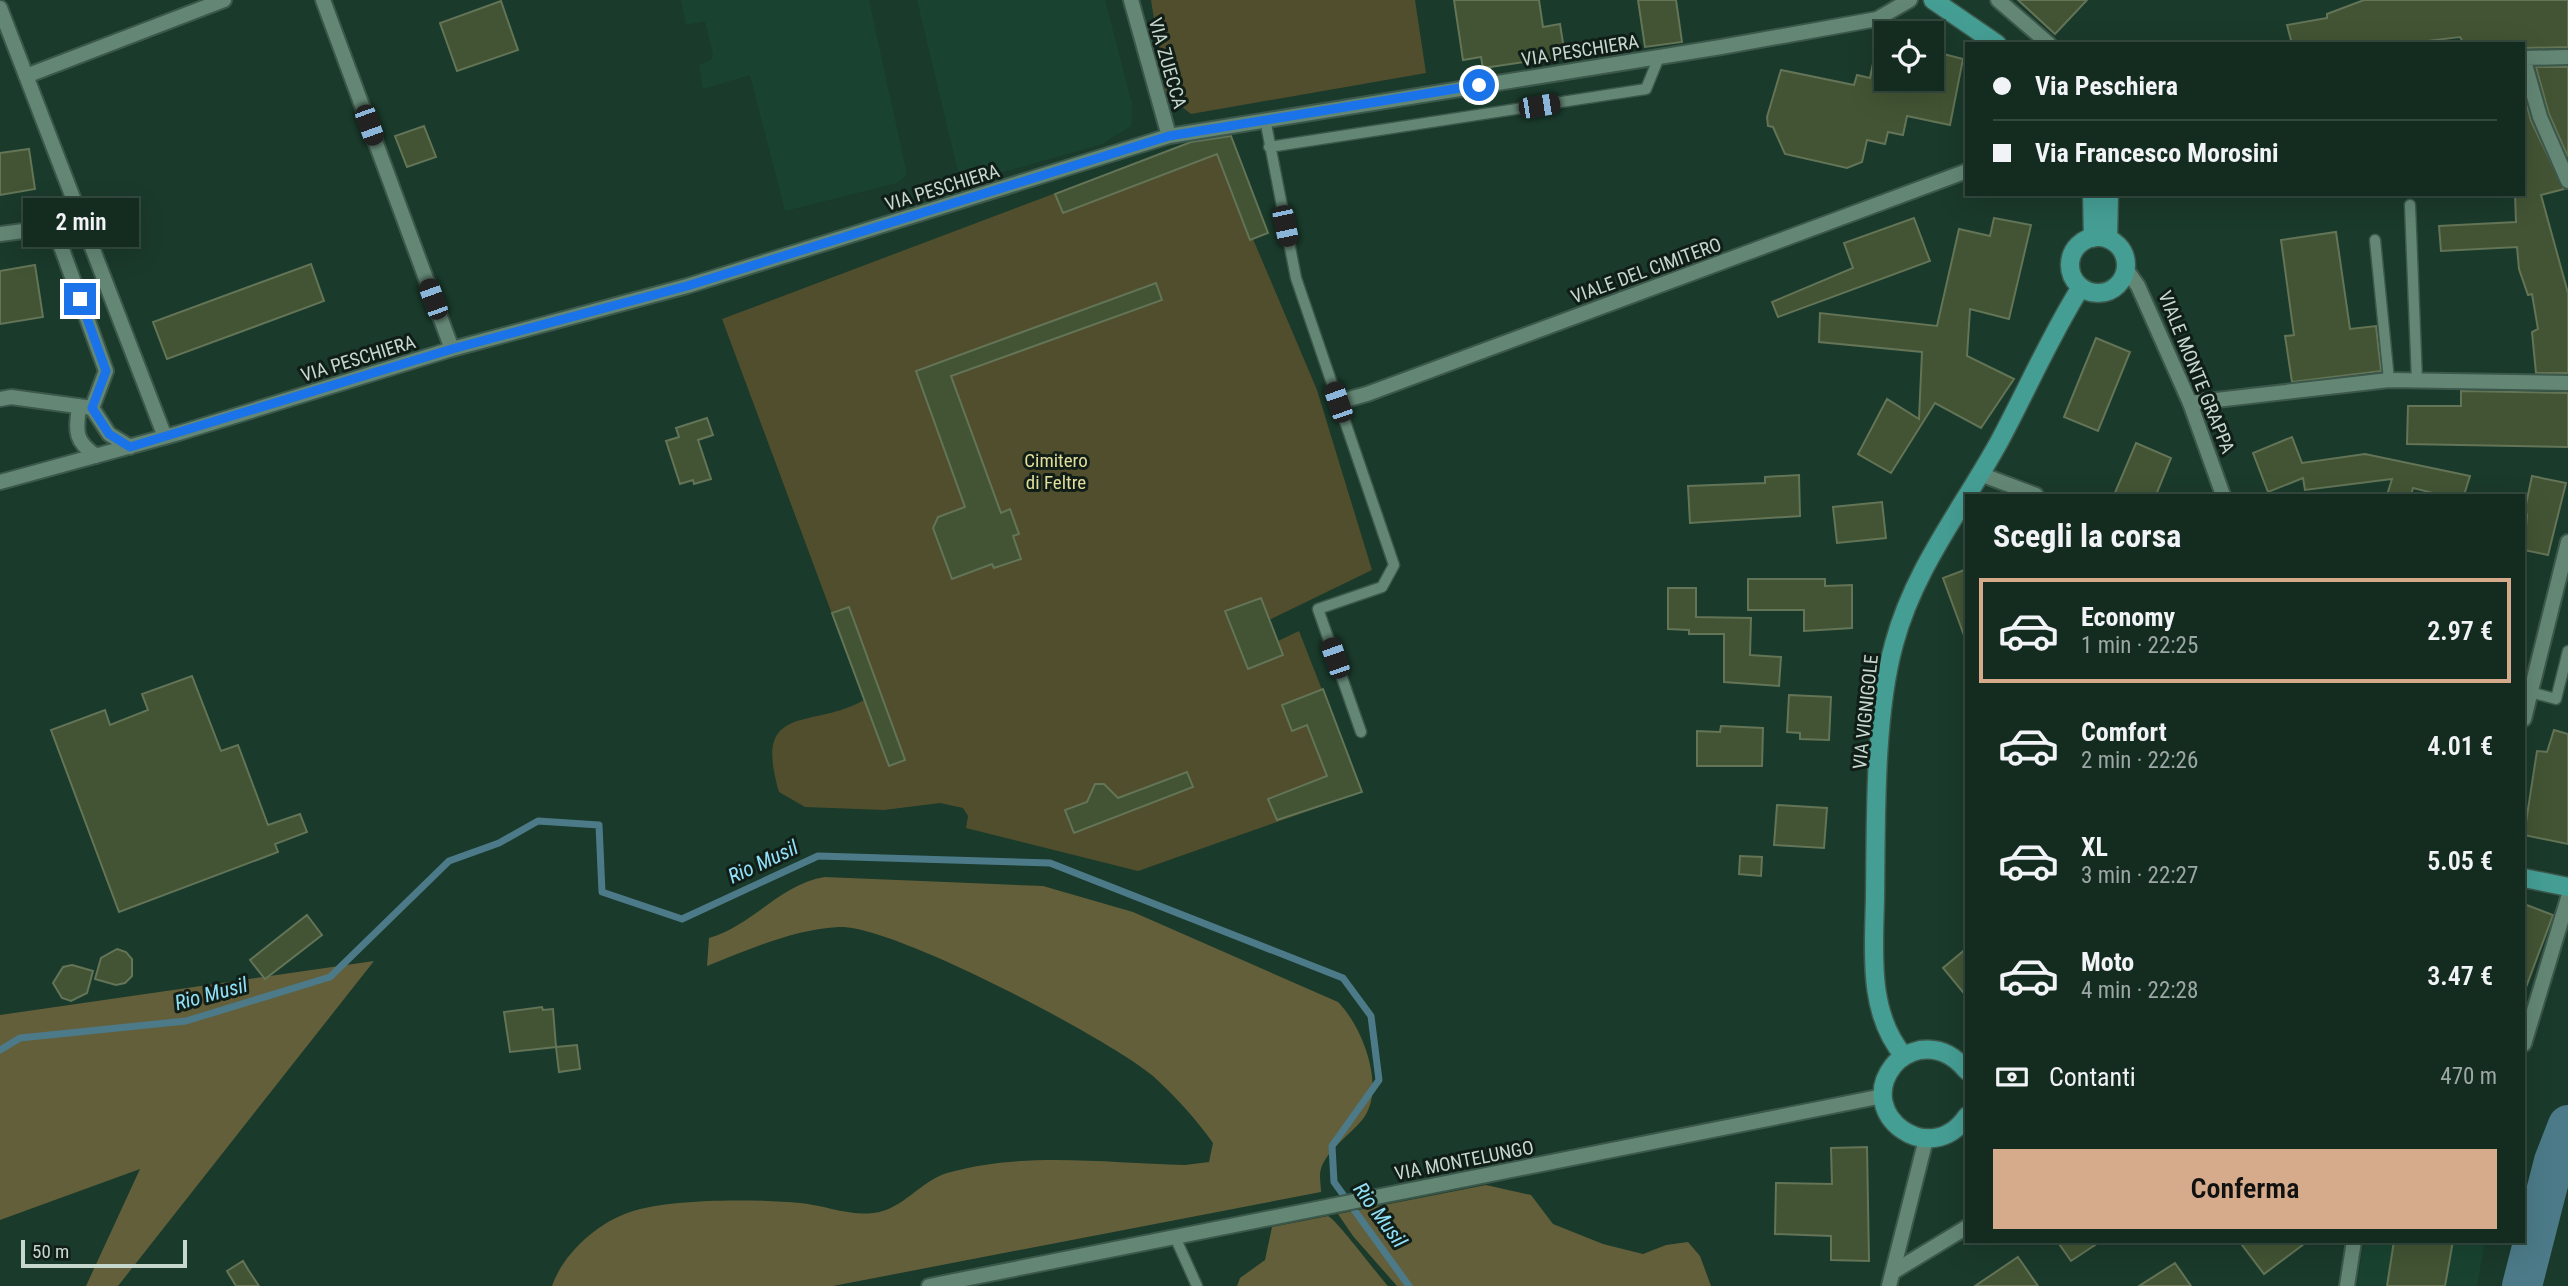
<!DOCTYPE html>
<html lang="it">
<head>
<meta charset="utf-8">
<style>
  :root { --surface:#142c20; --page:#21382d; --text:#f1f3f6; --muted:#9da7a5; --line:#33483e; --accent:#d6ab8b }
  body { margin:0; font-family:"Roboto Condensed",sans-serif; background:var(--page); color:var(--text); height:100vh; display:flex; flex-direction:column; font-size:26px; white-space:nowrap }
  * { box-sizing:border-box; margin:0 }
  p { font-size:23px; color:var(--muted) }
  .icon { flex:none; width:38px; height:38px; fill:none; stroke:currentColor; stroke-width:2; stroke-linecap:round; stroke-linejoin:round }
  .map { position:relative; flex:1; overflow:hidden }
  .panel { position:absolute; left:1965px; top:494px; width:560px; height:749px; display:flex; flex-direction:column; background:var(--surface); border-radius:0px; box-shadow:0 7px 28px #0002,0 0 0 2px var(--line) }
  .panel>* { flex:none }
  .guide { position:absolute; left:1965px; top:42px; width:560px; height:154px; border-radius:0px; box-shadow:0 7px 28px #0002,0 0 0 2px var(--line); display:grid; align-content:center; height:154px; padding:0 28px; background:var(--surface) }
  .buttons { position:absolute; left:1874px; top:21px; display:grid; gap:14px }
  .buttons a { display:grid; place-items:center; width:70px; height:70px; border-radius:0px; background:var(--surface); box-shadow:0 7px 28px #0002,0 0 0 2px var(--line); font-size:35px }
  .scale { position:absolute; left:21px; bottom:18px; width:166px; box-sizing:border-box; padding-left:7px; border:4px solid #c6d8ce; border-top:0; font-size:19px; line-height:24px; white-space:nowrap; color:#c6d8ce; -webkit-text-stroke:5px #101e17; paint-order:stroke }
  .end { position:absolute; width:32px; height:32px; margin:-16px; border:9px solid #1a73e8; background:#fff; box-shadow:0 0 0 4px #fff }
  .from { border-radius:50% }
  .bubble { position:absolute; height:49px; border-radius:0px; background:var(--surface); box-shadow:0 7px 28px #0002,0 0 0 2px var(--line); font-size:23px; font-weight:600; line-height:49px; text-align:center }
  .car { position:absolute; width:21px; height:42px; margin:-21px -10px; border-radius:9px; box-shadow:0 0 5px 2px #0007; background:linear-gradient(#222 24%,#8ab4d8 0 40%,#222 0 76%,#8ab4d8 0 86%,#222 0) }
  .guide b { display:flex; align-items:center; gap:24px; height:66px; font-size:26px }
  .guide b+b { border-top:2px solid var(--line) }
  .guide i { width:18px; height:18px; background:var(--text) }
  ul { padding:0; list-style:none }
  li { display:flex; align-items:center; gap:21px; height:105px; margin:0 14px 10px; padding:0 14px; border:4px solid transparent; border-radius:0px }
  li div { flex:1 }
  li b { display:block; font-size:26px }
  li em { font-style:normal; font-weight:600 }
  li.selected { border-color:var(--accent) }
  li>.icon { width:63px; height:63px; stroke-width:1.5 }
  h2 { padding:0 28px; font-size:32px; line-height:84px }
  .pay { display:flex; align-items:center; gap:18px; height:77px; padding:0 28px; font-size:26px }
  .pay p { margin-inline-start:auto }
  .primary-button { display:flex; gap:14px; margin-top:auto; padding:14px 28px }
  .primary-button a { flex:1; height:80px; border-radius:0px; background:var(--accent); color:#111; font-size:28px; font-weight:600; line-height:80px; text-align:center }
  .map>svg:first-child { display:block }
  .built { fill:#194330 }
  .green { fill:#514e2d }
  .forest { fill:#635f3a }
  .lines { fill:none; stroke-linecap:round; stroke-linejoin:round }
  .stream { stroke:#4c7a88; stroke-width:7 }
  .river { stroke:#4c7a88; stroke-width:40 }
  .building { fill:#425434; stroke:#637457; stroke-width:2 }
  .service-casing { stroke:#3c584b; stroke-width:13 }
  .pedestrian-casing { stroke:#3c584b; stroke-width:18 }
  .minor-casing { stroke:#3c584b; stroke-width:18 }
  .tertiary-casing { stroke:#3c584b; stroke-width:18 }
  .primary-casing { stroke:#3c584b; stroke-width:21 }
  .service { stroke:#648775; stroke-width:10 }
  .pedestrian { stroke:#648775; stroke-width:14 }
  .minor { stroke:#648775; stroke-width:14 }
  .tertiary { stroke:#648775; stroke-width:14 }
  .primary { stroke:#459e94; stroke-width:18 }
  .route { stroke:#1a73e8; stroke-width:9 }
  .labels { text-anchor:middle; stroke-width:6; stroke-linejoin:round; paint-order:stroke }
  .street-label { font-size:19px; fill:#c6d8ce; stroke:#101e17 }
  .park-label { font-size:19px; fill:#e3de9c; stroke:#101e17 }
  .water-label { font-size:21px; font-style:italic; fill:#91e0f8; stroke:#101e17 }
</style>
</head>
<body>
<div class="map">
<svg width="2568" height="1286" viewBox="0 0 2568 1286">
  <rect width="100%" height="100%" fill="#1a3a2b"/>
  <path class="built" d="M681 0H869L907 175 897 183 785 211 750 75 703 89 699 65 711 60 713 54 705 21 686 25Z
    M917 0H1105L1132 104 1131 126 1102 144 961 184Z
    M2364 1241H2485L2477 1286H2357Z"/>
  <path class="green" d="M1151 0H1415L1426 73 1191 114 1166 94Z
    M1228 128 1268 233 1253 239 1317 390 1372 570 1269 620 1278 641 1299 631 1362 792 1138 871 966 828 968 816 963 808 940 803 884 810 805 807 779 792C752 701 812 730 864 700L722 319Z"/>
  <path class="forest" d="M825 877 1043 886 1133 912 1338 1002C1362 1026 1385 1085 1365 1116 1353 1134 1320 1153 1320 1176 1320 1182 1321 1187 1321 1192L833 1286H552C563 1254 597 1223 630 1212 672 1198 755 1199 800 1203 824 1205 848 1216 873 1213 903 1210 920 1181 947 1173 1025 1151 1105 1163 1185 1165L1209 1162 1213 1143C1196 1119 1175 1096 1153 1076 1109 1039 892 924 839 927 794 929 748 950 707 966L709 938C752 926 780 884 825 877Z
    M374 961 118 1286H86L140 1169 0 1220V1015Z
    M1486 1185 1531 1195 1553 1224 1603 1244 1643 1254 1666 1245 1688 1242 1700 1256 1711 1286H1397L1353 1236 1338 1214Z
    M1328 1216C1337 1220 1376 1273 1388 1286H1237L1240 1278 1265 1260 1272 1227Z"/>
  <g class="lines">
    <path class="stream" d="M0 1050 20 1038 186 1021 330 977 449 861 499 843 538 821 599 825 602 892 682 919 818 856 1050 863 1343 978 1371 1016 1379 1080 1332 1146 1334 1182 1409 1286"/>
    <path class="river" d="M2522 1286 2554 1161 2568 1125"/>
  </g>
  <path class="building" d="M1454 0H1539L1543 27 1560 24 1565 56 1483 68 1481 57 1463 60Z
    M1638 0H1676L1682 42 1645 47Z
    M2018 0H2087L2055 34Z
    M2364 0H2568V47L2524 48V42H2463L2460 37 2402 44H2292L2287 25 2327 18V14Z
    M501 1 518 50 457 71 440 23Z
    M1878 39 1886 40V79H1932V51L1963 59 1950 125 1907 116 1903 135 1888 132 1885 144 1867 140 1862 162 1847 168 1785 154 1773 127 1768 126 1767 117 1781 70 1854 85 1857 75 1870 78Z
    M2536 67H2568V157L2549 114Z
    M2524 94 2531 121 2564 189 2541 195 2568 293V373H2536L2532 332 2538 329 2532 294 2528 295 2519 269 2517 247 2441 251 2439 226 2516 222 2515 194H2524Z
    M424 126 436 157 407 167 395 136Z
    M1231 136 1268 233 1250 240 1217 154 1063 213 1055 194 1191 142Z
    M29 149 35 189 0 195V153Z
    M1914 218 1930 261 1778 317 1772 302 1853 268 1844 243Z
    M1994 218 2031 225 2009 319 1970 309 1967 356 2014 379 1981 428 1935 403 1891 473 1858 454 1887 399 1919 419 1922 352 1819 342 1820 313 1937 326 1959 229 1990 236Z
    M2336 232 2350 329 2376 326 2381 371 2292 382 2285 336 2294 335 2281 240Z
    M311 264 324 301 167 359 153 322Z
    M35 265 43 317 0 324V271Z
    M1156 283 1162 300 951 376 1001 513 1010 509 1019 534 1013 536 1021 559 994 568 992 564 952 579 933 528 938 517 965 507 916 371Z
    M2096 338 2130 352 2098 431 2064 417Z
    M2461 391 2568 393V447L2407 444 2408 406H2461Z
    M707 418 713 435 698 440 711 479 694 484 693 480 680 484 666 441 679 437 676 428Z
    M2292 437 2302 463 2365 454 2470 476 2464 495H2441L2413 488 2411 495H2387L2392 479 2305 490 2303 478 2268 492 2253 453Z
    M2136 443 2171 458 2156 495H2114Z
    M1799 475 1800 516 1690 523 1688 486 1765 483V477Z
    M2532 476 2566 483 2548 555 2524 550 2527 515 2525 509Z
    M1882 502 1886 538 1837 543 1833 507Z
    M1967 569V638H1965L1943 578Z
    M1748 579H1825V586L1852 585V628L1804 631V610H1748Z
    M1668 588H1696V617L1751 618 1750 655 1781 657 1779 686 1724 682V634H1689V630L1668 629Z
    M1261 598 1283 655 1248 669 1225 611Z
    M849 607 905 760 889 766 832 613Z
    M192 676 221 751 238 745 268 825 300 814 307 832 275 844 278 852 119 912 51 730 105 710 110 725 148 710 142 694Z
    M1323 689 1362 792 1277 820 1268 799 1327 776 1307 725 1292 731 1282 705Z
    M1789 695 1831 697 1829 740 1800 739V733L1787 732Z
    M1721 726 1763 728 1762 766H1697V731L1720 732Z
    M2554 730 2568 734V844L2524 835 2537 751 2547 752Z
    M1187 772 1193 787 1074 833 1065 810 1087 802 1095 784H1104L1118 798Z
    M1777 805 1827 808 1824 848 1774 845Z
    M1740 856 1762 857 1761 876 1739 874Z
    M2524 904 2553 915 2525 990 2524 989Z
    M307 915 322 935 265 979 250 960Z
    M1967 948V997L1943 968Z
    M117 949 126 952 132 959V976L125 983 116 985 95 979 101 958Z
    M72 965 93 971 87 993 71 1001 62 998 53 983 63 967Z
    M542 1007 543 1010 553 1009 556 1047 510 1052 504 1012Z
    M577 1045 580 1069 559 1072 556 1047Z
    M1867 1147 1869 1261 1831 1260V1236L1775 1234 1776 1183 1832 1184 1831 1148Z
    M2057 1241H2101L2071 1261Z
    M2239 1241H2308L2264 1274Z
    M2394 1241H2453L2445 1286H2387Z
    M2018 1257 2038 1286H1975Z
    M243 1261 249 1271 259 1286H236L227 1271Z
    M2175 1263 2191 1286H2139Z"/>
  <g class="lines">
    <defs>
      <path id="service" d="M1265 119 1296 278 1394 565 1382 587 1318 609 1361 732
        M1269 147 1646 89 1659 57
        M2410 205 2417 381
        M2375 240 2389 380
        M2530 692 2556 699 2568 651
        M1175 1237 1197 1286"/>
      <path id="pedestrian" d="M1338 402 1367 394 1967 171"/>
      <path id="minor" d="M323 0 452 349
        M1131 0 1169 136
        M1998 0 2049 44
        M0 8 165 437
        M2524 58 2568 57
        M2524 61 2540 117 2568 181
        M26 76 224 0
        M0 234 54 227 106 371 92 408
        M0 399 11 397 92 408 109 434 130 447
        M2190 403 2389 380 2568 383
        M79 406C76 432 74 440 96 456
        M1980 474 2036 495
        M0 482 179 433 452 349 687 286 1169 136 1721 47 1877 19 1910 0
        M2524 719 2568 542
        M2524 1044 2568 898
        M1893 1272 1967 1227
        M2347 1286 2354 1241"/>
      <path id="tertiary" d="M2126 269 2138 286 2190 403 2223 495
        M929 1286 1883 1096
        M1889 1286 1926 1139"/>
      <path id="primary" d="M1933 0 1997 44
        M2092 194 2093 238
        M2070 265a28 28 0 1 1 56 0a28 28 0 1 1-56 0Z
        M2108 239 2109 194
        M2524 878 2568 887
        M1904 1056C1867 1013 1874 950 1875 898 1876 822 1874 716 1894 644 1914 569 1962 509 1999 442 2027 390 2050 336 2081 287
        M1967 1071C1955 1056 1940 1047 1920 1050 1910 1052 1899 1058 1893 1066 1855 1115 1931 1170 1967 1116"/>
    </defs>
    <use href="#service" class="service-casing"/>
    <use href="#pedestrian" class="pedestrian-casing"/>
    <use href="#minor" class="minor-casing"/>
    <use href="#tertiary" class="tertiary-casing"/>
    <use href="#primary" class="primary-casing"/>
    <use href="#service" class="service"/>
    <use href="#pedestrian" class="pedestrian"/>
    <use href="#minor" class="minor"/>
    <use href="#tertiary" class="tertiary"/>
    <use href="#primary" class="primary"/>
  </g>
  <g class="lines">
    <path class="route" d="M80 299 106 371 92 408 109 434 130 447 452 349 687 286 1169 136 1479 85"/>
  </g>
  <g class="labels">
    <g class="street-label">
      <text transform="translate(1580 50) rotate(-9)" y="7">VIA PESCHIERA</text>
      <text transform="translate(1168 63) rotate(74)" y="7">VIA ZUECCA</text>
      <text transform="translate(942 187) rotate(-17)" y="7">VIA PESCHIERA</text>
      <text transform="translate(1646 270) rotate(-20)" y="7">VIALE DEL CIMITERO</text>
      <text transform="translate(358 358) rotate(-17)" y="7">VIA PESCHIERA</text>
      <text transform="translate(2197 372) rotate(68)" y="7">VIALE MONTE GRAPPA</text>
      <text transform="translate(1865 712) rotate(-84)" y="7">VIA VIGNIGOLE</text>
      <text transform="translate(1464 1160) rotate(-11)" y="7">VIA MONTELUNGO</text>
    </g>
    <g class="park-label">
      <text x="1056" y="467">Cimitero<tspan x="1056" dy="22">di Feltre</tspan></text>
    </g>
    <g class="water-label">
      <text transform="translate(763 862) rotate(-25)" y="7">Rio Musil</text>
      <text transform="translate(211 994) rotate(-15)" y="7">Rio Musil</text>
      <text transform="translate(1380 1215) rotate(54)" y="7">Rio Musil</text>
    </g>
  </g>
</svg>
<div class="buttons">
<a><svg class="icon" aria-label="locate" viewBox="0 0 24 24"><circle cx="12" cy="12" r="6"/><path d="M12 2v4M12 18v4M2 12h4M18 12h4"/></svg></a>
</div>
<div class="scale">50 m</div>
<i class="end from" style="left:1479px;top:85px"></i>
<i class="end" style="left:80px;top:299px"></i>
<div class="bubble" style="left:23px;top:198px;width:116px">2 min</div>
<i class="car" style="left:1539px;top:106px;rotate:81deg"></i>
<i class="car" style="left:369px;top:125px;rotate:160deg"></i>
<i class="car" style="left:1285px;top:226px;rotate:168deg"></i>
<i class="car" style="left:433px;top:299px;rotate:340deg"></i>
<i class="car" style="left:1338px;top:402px;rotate:341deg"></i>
<i class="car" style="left:1335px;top:658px;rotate:341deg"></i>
<div class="guide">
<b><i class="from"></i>Via Peschiera</b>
<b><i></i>Via Francesco Morosini</b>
</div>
<section class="panel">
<h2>Scegli la corsa</h2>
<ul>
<li class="selected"><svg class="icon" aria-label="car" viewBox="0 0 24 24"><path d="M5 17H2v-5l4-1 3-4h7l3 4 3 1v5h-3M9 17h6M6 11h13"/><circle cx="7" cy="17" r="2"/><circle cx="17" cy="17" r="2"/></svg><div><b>Economy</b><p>1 min · 22:25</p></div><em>2.97 €</em></li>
<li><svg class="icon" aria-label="car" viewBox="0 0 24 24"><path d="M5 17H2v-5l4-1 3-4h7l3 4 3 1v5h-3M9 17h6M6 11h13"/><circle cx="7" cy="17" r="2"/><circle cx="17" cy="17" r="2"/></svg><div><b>Comfort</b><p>2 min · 22:26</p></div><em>4.01 €</em></li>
<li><svg class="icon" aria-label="car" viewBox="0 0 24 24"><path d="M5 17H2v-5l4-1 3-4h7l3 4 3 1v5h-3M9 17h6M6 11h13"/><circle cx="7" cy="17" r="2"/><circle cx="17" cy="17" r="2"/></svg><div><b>XL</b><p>3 min · 22:27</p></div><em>5.05 €</em></li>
<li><svg class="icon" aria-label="car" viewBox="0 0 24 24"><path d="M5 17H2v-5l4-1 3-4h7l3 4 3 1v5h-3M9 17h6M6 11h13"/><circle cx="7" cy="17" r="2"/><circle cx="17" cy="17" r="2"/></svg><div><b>Moto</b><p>4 min · 22:28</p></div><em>3.47 €</em></li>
</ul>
<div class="pay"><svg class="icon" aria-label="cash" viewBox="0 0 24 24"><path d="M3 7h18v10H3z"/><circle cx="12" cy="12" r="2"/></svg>Contanti<p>470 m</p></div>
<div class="primary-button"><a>Conferma</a></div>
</section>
</div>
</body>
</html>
